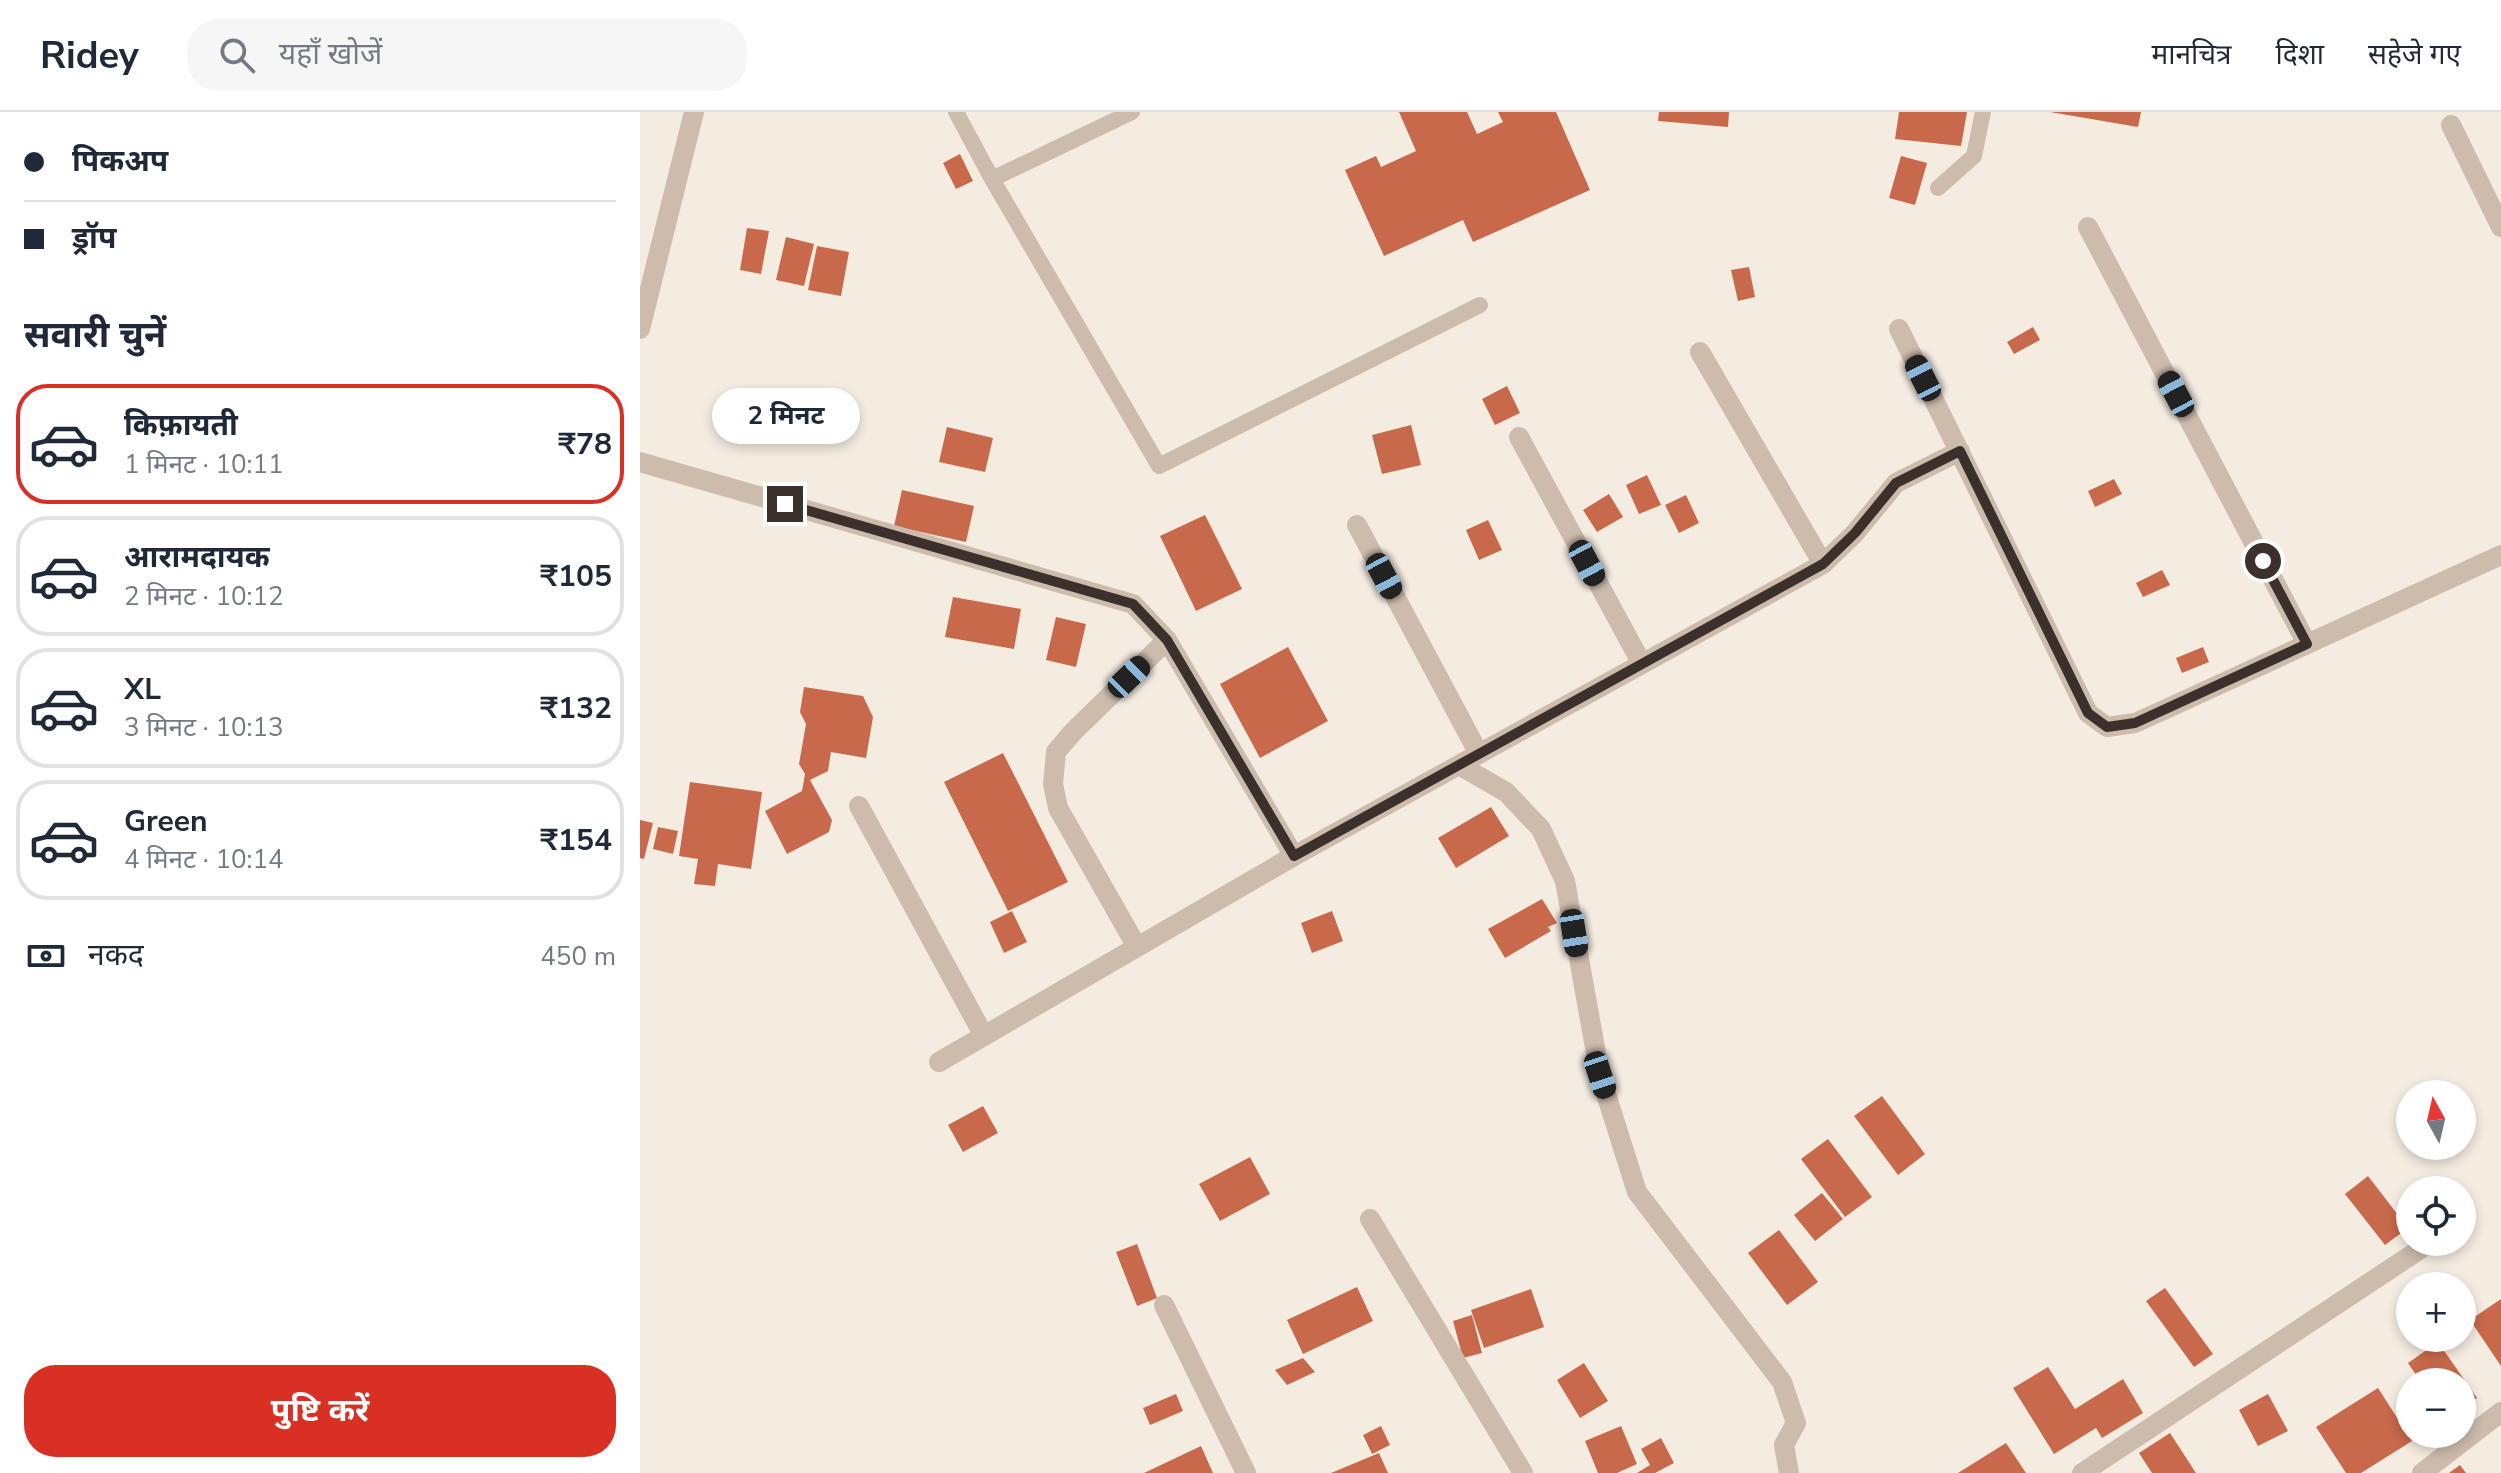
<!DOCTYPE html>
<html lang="hi">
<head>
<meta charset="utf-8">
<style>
  :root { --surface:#fff; --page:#f6f6f7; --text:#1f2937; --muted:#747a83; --line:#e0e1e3; --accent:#d93025 }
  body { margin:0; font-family:"Nunito Sans","Noto Sans Devanagari",sans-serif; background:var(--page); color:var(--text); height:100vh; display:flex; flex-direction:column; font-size:30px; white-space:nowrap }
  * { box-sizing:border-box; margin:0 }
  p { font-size:26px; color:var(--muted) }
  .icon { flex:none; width:44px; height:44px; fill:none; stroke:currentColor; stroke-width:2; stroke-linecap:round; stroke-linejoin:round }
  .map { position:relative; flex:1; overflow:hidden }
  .details { display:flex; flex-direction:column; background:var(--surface); width:640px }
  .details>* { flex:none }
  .guide { display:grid; align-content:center; height:176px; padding:0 24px; background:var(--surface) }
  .needle { width:52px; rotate:352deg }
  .tools { position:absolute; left:1756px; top:968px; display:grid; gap:16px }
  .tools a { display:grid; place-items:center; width:80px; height:80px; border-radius:50%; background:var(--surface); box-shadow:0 4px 12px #0003; font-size:40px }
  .end { position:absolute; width:36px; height:36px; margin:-18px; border:10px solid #3b302b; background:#fff; box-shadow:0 0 0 4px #fff }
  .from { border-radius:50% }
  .bubble { position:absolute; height:56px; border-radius:28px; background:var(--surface); box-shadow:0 4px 12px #0003; font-size:26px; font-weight:700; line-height:56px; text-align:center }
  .car { position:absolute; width:24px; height:48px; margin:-24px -12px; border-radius:10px; box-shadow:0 0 6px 2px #0007; background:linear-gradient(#222 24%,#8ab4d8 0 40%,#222 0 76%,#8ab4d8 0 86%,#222 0) }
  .guide b { display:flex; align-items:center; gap:28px; height:76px; font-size:30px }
  .guide b+b { border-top:2px solid var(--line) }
  .guide i { width:20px; height:20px; background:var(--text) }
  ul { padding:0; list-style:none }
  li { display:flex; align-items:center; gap:24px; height:120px; margin:0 16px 12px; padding:0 8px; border:4px solid var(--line); border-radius:32px }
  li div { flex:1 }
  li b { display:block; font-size:30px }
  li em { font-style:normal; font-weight:700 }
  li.current { border-color:var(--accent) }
  li>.icon { width:72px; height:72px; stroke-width:1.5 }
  h2 { padding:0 24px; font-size:36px; line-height:96px }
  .pay { display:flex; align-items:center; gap:20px; height:88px; padding:0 24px; font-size:30px }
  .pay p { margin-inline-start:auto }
  .button { display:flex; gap:16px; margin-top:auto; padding:16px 24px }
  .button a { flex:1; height:92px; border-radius:32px; background:var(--accent); color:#fff; font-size:32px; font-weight:700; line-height:92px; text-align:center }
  header { display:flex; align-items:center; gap:48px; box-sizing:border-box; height:112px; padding:0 40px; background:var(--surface); border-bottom:2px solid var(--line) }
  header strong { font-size:38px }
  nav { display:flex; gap:44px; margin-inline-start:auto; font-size:28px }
  .search { width:560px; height:72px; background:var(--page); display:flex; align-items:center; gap:20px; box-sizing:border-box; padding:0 28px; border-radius:32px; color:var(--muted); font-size:30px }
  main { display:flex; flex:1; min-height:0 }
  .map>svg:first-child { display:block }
  .building { fill:#c8694b }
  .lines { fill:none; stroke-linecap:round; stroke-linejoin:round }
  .service { stroke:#cdbbac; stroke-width:16 }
  .minor { stroke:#cdbbac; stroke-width:20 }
  .route { stroke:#3b302b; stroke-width:10 }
</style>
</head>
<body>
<header>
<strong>Ridey</strong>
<div class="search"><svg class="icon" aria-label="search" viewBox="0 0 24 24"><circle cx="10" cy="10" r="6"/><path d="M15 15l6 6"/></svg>यहाँ खोजें</div>
<nav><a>मानचित्र</a><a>दिशा</a><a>सहेजे गए</a></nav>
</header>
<main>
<section class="details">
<div class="guide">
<b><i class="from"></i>पिकअप</b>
<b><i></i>ड्रॉप</b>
</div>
<h2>सवारी चुनें</h2>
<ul>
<li class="current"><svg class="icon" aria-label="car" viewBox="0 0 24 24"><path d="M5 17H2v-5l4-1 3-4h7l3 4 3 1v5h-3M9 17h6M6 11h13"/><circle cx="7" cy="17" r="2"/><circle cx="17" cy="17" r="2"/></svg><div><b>किफ़ायती</b><p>1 मिनट · 10:11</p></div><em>₹78</em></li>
<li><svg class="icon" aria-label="car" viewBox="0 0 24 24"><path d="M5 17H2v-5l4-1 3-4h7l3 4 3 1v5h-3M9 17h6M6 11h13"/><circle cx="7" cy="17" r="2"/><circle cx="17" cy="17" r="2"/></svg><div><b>आरामदायक</b><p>2 मिनट · 10:12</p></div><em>₹105</em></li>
<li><svg class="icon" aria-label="car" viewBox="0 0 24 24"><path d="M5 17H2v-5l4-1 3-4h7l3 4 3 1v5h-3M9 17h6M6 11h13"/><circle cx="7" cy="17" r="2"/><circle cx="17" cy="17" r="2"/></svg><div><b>XL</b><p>3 मिनट · 10:13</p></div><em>₹132</em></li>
<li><svg class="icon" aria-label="car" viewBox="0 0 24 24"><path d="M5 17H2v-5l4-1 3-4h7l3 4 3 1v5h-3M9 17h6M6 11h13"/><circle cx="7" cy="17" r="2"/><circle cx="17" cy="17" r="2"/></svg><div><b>Green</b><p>4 मिनट · 10:14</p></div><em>₹154</em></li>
</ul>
<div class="pay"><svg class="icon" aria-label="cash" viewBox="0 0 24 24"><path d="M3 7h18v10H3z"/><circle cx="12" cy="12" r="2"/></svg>नकद<p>450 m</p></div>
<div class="button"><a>पुष्टि करें</a></div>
</section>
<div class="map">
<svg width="1861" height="1361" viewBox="0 0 1861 1361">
  <rect width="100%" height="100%" fill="#f4ebe1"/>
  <path class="building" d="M759 0H827L837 22 863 10 858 0H916L950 78 833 130 823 108 744 144 705 58 736 44 741 55 776 39Z
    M1019 0H1089L1088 15 1018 9Z
    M1259 0H1327L1321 34 1255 27Z
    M1410 0H1501L1498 15Z
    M320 42 333 69 316 77 303 51Z
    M1261 44 1287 51 1275 93 1249 86Z
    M107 116 129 119 121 162 100 158Z
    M146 125 174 132 164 174 136 168Z
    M177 134 209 140 201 184 168 178Z
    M1109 155 1115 185 1098 189 1091 158Z
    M1393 215 1400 228 1374 242 1367 230Z
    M867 274 880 301 855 313 842 287Z
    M771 313 781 353 742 362 732 323Z
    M307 315 353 326 345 360 299 350Z
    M1007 363 1021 393 999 402 986 373Z
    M1474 367 1482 382 1455 395 1448 379Z
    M262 378 334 394 326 430 254 414Z
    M969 382 983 405 957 420 943 398Z
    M1046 383 1059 411 1039 421 1025 393Z
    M565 403 602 477 556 499 520 424Z
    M848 408 862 438 839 448 826 418Z
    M1522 458 1530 473 1503 485 1496 471Z
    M313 485 381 497 374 537 305 525Z
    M416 505 446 512 436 555 406 548Z
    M648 535 688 609 620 646 580 572Z
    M1563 535 1569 550 1542 561 1536 546Z
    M164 575 223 584 233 605 226 646 191 640 188 659 170 668 192 708 189 720 147 742 125 699 162 679 165 662 159 652 166 612 160 600Z
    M363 641 428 770 368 799 304 670Z
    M50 670 122 680 111 757 78 752 75 774 54 772 58 747 39 744Z
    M851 695 869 724 816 756 798 726Z
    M0 708 13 711 4 747 0 746Z
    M18 715 38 719 33 742 13 737Z
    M902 787 917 811 908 815 911 819 865 846 848 817Z
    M372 799 387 830 364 841 350 810Z
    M692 799 703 829 672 841 661 811Z
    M1242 984 1285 1042 1258 1063 1214 1004Z
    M343 994 358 1021 323 1040 308 1013Z
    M1188 1027 1232 1085 1205 1105 1161 1047Z
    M610 1045 630 1082 580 1109 559 1072Z
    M1728 1064 1768 1116 1745 1133 1705 1082Z
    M1182 1081 1203 1107 1175 1129 1154 1103Z
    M1139 1118 1178 1170 1147 1193 1108 1141Z
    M497 1132 517 1186 497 1194 476 1140Z
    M717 1175 733 1209 663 1242 647 1208Z
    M1525 1176 1573 1242 1554 1255 1506 1189Z
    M891 1177 904 1215 844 1236 831 1198Z
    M1861 1187V1254L1830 1208Z
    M832 1203 842 1241 823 1246 813 1209Z
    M1798 1230 1837 1286 1822 1296V1270H1781L1768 1251Z
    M663 1246 675 1260 647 1273 635 1258Z
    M944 1251 968 1289 940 1306 917 1268Z
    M1408 1255 1435 1297 1483 1267 1503 1301 1462 1326 1456 1316 1414 1342 1373 1276Z
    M1738 1276 1772 1329 1721 1361H1706L1676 1315Z
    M536 1282 543 1299 510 1313 503 1296Z
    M1628 1282 1648 1319 1618 1334 1599 1298Z
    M741 1314 750 1333 732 1342 723 1323Z
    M981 1314 997 1352 977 1361H958L945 1329Z
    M1530 1321 1556 1361H1512L1499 1341Z
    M1021 1326 1034 1351 1015 1361H997L1010 1353 1001 1337Z
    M1366 1331 1386 1361H1318Z
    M561 1334 573 1361H504Z
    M739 1341 748 1361H691Z
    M1820 1353 1826 1361H1809Z"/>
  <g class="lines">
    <path class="service" d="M316 0 352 67 492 0
      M352 67 519 354 840 193
      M1298 76 1334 44 1343 0"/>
    <path class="minor" d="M1811 13 1861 115
      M1448 115 1667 532
      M0 217 54 0
      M1259 217 1448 601 1467 615 1495 611 1526 597 1861 443
      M879 325 1002 552
      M0 350 493 492 527 528 654 744 1183 452 1060 240
      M717 413 839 642
      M1183 452 1215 421 1256 371 1320 339
      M819 653 866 680 901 717 925 769 960 963 997 1080 1142 1270 1156 1311 1144 1333 1149 1361
      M219 694 344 924
      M497 835 418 696 413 672 416 640 432 621 527 528
      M299 950 654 744
      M730 1107 883 1361
      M524 1193 606 1361
      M1442 1361 1791 1130
      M1782 1361 1861 1300"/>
  </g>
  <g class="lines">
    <path class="route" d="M145 392 493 492 527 528 654 744 1183 452 1215 421 1256 371 1320 339 1448 601 1467 615 1495 611 1667 532 1623 449"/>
  </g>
</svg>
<div class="tools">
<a><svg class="needle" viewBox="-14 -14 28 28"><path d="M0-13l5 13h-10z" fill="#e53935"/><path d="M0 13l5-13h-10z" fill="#747a83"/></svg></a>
<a><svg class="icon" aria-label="locate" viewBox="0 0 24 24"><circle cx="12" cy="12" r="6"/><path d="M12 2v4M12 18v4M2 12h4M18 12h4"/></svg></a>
<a>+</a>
<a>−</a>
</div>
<i class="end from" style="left:1623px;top:449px"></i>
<i class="end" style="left:145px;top:392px"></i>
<div class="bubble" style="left:72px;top:276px;width:148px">2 मिनट</div>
<i class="car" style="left:1283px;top:266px;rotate:333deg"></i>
<i class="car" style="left:1536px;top:282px;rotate:332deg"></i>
<i class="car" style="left:947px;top:451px;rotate:152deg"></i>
<i class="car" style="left:744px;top:464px;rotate:152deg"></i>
<i class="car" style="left:489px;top:565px;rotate:46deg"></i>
<i class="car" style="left:934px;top:821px;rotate:171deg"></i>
<i class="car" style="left:960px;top:963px;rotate:162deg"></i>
</div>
</main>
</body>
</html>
